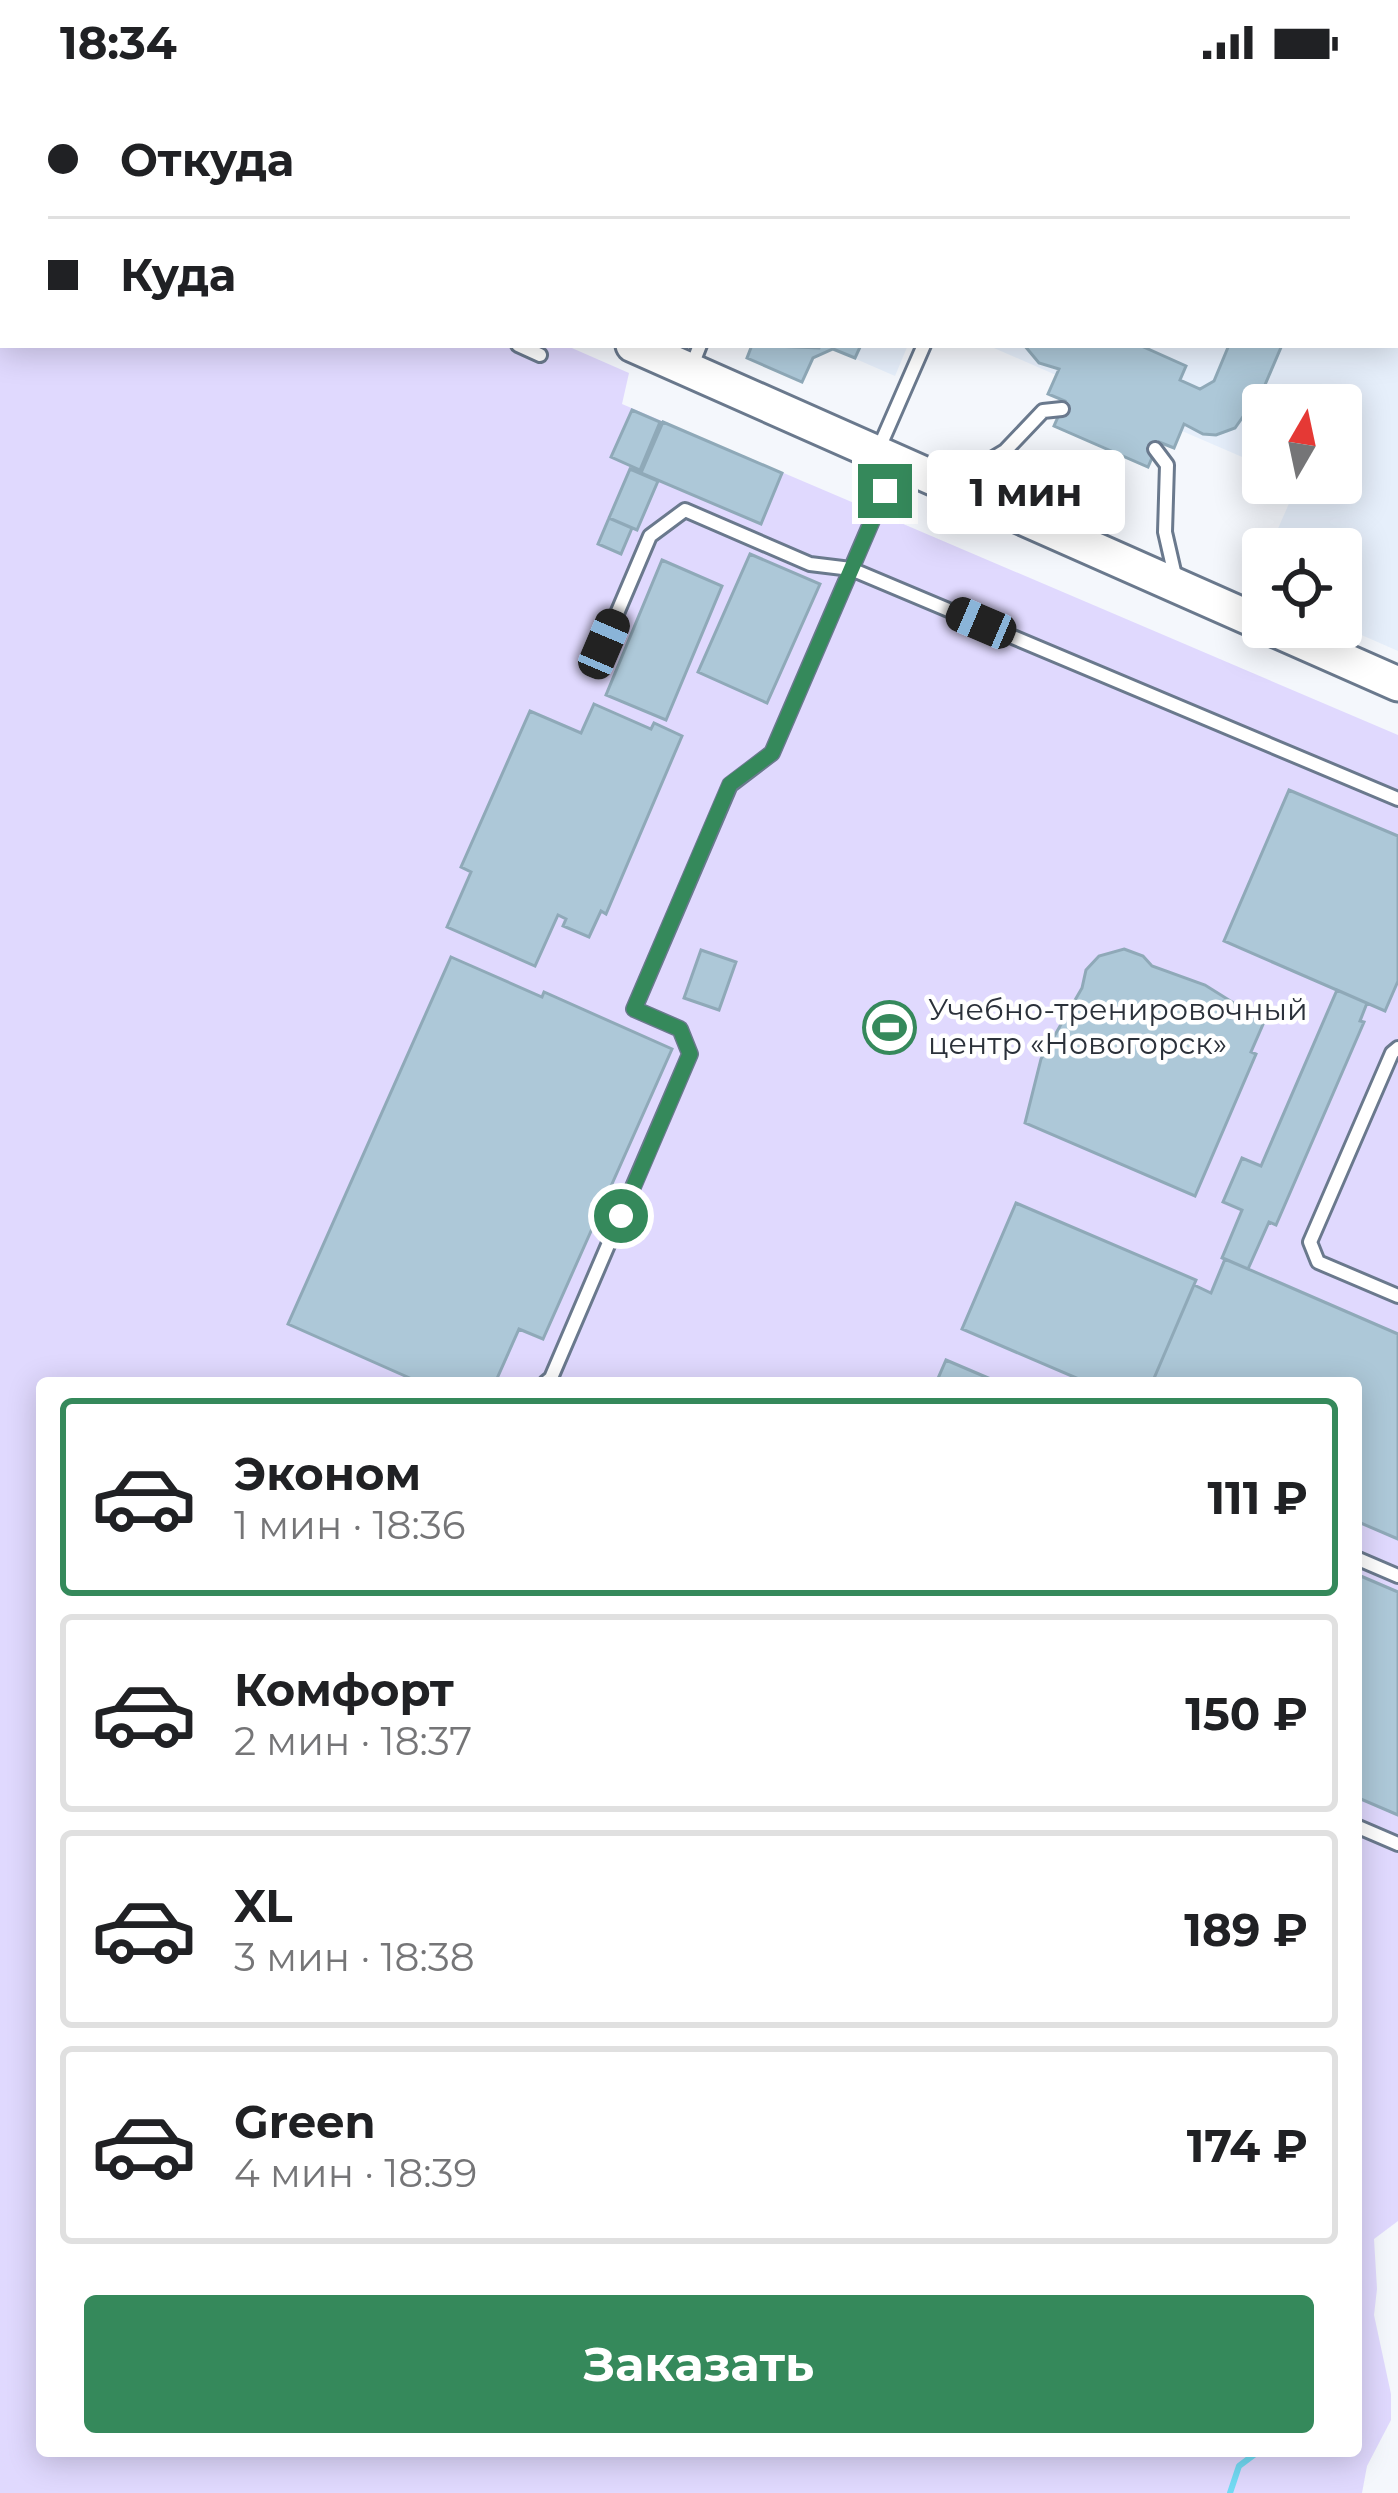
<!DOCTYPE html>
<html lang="ru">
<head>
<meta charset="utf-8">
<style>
  :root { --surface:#fff; --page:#f2f2f2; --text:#202124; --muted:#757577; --line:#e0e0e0; --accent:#35895b }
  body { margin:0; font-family:Montserrat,sans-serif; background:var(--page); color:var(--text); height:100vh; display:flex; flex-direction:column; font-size:45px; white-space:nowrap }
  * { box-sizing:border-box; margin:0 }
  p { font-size:39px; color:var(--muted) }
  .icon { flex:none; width:66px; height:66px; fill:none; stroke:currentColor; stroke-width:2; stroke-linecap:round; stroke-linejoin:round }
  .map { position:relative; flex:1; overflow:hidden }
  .details { position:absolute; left:36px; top:1293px; width:1326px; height:1080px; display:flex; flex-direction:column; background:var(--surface); border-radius:12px; box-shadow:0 6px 30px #0003 }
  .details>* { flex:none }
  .guide { position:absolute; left:0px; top:0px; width:1398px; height:264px; box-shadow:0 6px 30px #0003; display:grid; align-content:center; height:264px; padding:0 48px; background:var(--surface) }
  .needle { width:78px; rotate:9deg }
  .buttons { position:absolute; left:1242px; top:300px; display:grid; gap:24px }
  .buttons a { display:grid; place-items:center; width:120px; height:120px; border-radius:12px; background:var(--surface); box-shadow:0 6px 30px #0003; font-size:60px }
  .end { position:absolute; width:54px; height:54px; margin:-27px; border:15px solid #35895b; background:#fff; box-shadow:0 0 0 6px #fff }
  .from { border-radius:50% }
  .bubble { position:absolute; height:84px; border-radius:12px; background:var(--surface); box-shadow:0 6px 30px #0003; font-size:39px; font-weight:700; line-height:84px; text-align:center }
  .car { position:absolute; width:36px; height:72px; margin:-36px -18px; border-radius:15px; box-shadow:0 0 9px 3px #0007; background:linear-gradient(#222 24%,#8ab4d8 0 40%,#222 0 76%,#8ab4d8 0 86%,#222 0) }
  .guide b { display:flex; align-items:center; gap:42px; height:114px; font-size:45px }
  .guide b+b { border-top:3px solid var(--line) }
  .guide i { width:30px; height:30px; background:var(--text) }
  ul { padding:21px 0 0; list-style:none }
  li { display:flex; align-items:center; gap:36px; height:198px; margin:0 24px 18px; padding:0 24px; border:6px solid var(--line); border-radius:12px }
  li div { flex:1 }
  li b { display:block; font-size:45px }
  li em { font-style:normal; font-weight:700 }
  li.current { border-color:var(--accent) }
  li>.icon { width:108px; height:108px; stroke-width:1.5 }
  .primary-button { display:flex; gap:24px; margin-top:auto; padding:24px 48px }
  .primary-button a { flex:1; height:138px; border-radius:12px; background:var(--accent); color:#fff; font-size:48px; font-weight:700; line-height:138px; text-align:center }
  .status { display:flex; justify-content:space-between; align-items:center; height:84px; padding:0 60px; background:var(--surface); direction:ltr }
  .status svg { height:33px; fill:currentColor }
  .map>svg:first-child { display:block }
  .built { fill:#e6effb }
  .green { fill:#e0d9fe; fill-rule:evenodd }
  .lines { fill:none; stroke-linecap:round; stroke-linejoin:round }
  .stream { stroke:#72dbf4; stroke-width:6 }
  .building { fill:#adc8d8; stroke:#8fa9b8; stroke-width:3 }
  .lane-casing { stroke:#6a798d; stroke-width:18 }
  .street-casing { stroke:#6a798d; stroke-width:30 }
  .secondary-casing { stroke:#6a798d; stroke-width:39 }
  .lane { stroke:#fff; stroke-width:12 }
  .street { stroke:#fff; stroke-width:24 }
  .secondary { stroke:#fff; stroke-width:33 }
  .route { stroke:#35895b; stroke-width:15 }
  .labels { text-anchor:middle; stroke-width:9; stroke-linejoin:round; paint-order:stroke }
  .poi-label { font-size:30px; fill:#2b313a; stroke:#fff; text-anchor:start }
</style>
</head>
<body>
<div class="status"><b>18:34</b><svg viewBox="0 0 49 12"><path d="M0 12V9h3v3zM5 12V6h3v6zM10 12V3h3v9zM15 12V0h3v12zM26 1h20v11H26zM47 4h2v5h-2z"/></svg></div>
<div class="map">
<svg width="1398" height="2409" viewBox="0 0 1398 2409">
  <rect width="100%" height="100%" fill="#f4f7fc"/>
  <path class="built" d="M644 0H1398V567L1341 542V465H1269L1298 399H1341V321H1263V382L1182 347 1174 364 1159 358 1148 383 1054 342 1065 318 1048 310 1056 291 987 261H1395V3H642Z
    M752 261H908L895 292 833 265 813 274 802 298 747 274Z"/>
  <path class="green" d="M0 14 3 261H565L629 289 622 320 1398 651V2137L1374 2155 1377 2205 1374 2231 1391 2310V2336L1367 2382 1362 2409H0ZM42 1299H1356V2367H42Z"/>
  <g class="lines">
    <path class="stream" d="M1230 2409 1239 2382 1259 2367"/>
  </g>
  <path class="building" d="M752 261 819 264 820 261H861L855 274 833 265 813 274 802 298 747 274Z
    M1024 261H1139L1186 282 1180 296 1200 305 1214 297 1229 261H1282L1253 329 1247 327 1235 344 1216 351 1203 350 1184 340 1174 364 1159 358 1148 383 1054 342 1065 317 1048 310 1059 285 1039 279Z
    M632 326 660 338 640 386 611 373Z
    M663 338 782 389 761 440 641 389Z
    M630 385 658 397 637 446 609 434Z
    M609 434 632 444 621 470 598 460Z
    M750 470 820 500 767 619 698 588Z
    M662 476 722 502 666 636 606 611Z
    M594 620 651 645 654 639 682 652 606 830 601 827 589 853 563 842 566 835 558 831 535 882 447 843 471 788 461 783 530 627 581 649Z
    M1289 706 1398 752V897L1385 927 1224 857Z
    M1124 865 1143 872 1152 882 1205 901 1264 938 1251 968 1256 970 1195 1112 1025 1039 1041 975 1082 904 1086 886 1099 872Z
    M701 866 736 878 719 926 684 914Z
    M451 873 542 913 544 908 672 965 543 1255 519 1245 495 1299H421L288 1240Z
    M1337 906 1367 919 1360 937 1364 938 1276 1141 1269 1138 1248 1185 1222 1174 1242 1126 1223 1118 1242 1074 1261 1082Z
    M1016 1119 1196 1196 1152 1299H1088L962 1245Z
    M1225 1175 1398 1250V1455L1356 1437V1299H1152L1194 1201 1211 1209Z
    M946 1276 1000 1299H936Z
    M1356 1490 1398 1508V1731L1356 1713Z"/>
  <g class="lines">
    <defs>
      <path id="lane" d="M231 3 232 0
        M341 3 342 0
        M593 3 594 0
        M667 3 668 0
        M811 3 813 0
        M904 3 905 0
        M0 34 3 35
        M1395 230 1398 231
        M518 261 540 271
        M691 284 700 261
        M879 364 924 261
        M1155 365 1167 381 1165 448 1176 496
        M957 396 1005 367 1043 327 1062 325
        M604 560 650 452 685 426 810 480 851 485 1398 715
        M1398 964 1392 969 1310 1158 1318 1178 1398 1212
        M545 1299 551 1294 690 970 680 945 634 925 730 701 772 669 896 381
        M1356 1474 1398 1492
        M1356 1742 1398 1760"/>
      <path id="street" d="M21 0 28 3"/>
      <path id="secondary" d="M633 261 1263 540
        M1269 543 1398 600"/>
    </defs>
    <use href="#lane" class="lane-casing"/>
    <use href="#street" class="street-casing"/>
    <use href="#secondary" class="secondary-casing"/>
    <use href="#lane" class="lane"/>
    <use href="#street" class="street"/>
    <use href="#secondary" class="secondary"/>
  </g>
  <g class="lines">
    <path class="route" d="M621 1132 690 970 680 945 634 925 730 700 772 669 885 407"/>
  </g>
  <defs>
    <symbol id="stadium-ring" viewBox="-11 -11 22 22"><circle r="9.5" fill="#fff" stroke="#35895b" stroke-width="1.5"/><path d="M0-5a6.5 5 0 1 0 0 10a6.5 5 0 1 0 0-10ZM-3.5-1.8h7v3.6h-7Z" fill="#35895b"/></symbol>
  </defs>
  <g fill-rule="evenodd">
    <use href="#stadium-ring" x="860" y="914" width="59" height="59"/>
  </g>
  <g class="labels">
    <g class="poi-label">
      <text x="928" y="936">Учебно-тренировочный<tspan x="928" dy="34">центр «Новогорск»</tspan></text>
    </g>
  </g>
</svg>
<div class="buttons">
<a><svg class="needle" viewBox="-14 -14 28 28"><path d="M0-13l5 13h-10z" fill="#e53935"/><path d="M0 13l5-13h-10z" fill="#757577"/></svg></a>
<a><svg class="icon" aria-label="locate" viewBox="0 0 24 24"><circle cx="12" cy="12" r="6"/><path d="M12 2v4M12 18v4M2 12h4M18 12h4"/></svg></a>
</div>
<i class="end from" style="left:621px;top:1132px"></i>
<i class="end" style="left:885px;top:407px"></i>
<div class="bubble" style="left:927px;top:366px;width:198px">1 мин</div>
<i class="car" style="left:981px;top:539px;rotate:293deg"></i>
<i class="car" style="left:604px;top:560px;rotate:23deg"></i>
<div class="guide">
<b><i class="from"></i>Откуда</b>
<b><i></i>Куда</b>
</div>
<section class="details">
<ul>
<li class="current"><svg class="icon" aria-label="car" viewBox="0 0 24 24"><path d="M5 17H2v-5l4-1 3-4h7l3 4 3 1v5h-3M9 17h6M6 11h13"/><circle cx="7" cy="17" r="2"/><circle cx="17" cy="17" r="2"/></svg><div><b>Эконом</b><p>1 мин · 18:36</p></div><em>111 ₽</em></li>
<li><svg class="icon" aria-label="car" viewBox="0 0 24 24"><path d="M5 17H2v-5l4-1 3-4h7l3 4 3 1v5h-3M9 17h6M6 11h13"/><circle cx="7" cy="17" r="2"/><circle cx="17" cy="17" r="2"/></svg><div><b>Комфорт</b><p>2 мин · 18:37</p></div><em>150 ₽</em></li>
<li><svg class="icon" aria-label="car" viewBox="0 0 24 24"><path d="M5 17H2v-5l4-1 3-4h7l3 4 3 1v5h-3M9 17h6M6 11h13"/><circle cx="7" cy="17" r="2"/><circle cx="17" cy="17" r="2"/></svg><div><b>XL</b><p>3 мин · 18:38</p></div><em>189 ₽</em></li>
<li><svg class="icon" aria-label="car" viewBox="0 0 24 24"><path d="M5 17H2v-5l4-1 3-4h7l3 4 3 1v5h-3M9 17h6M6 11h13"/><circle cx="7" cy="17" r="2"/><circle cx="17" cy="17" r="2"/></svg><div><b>Green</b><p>4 мин · 18:39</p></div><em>174 ₽</em></li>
</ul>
<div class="primary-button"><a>Заказать</a></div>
</section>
</div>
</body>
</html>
